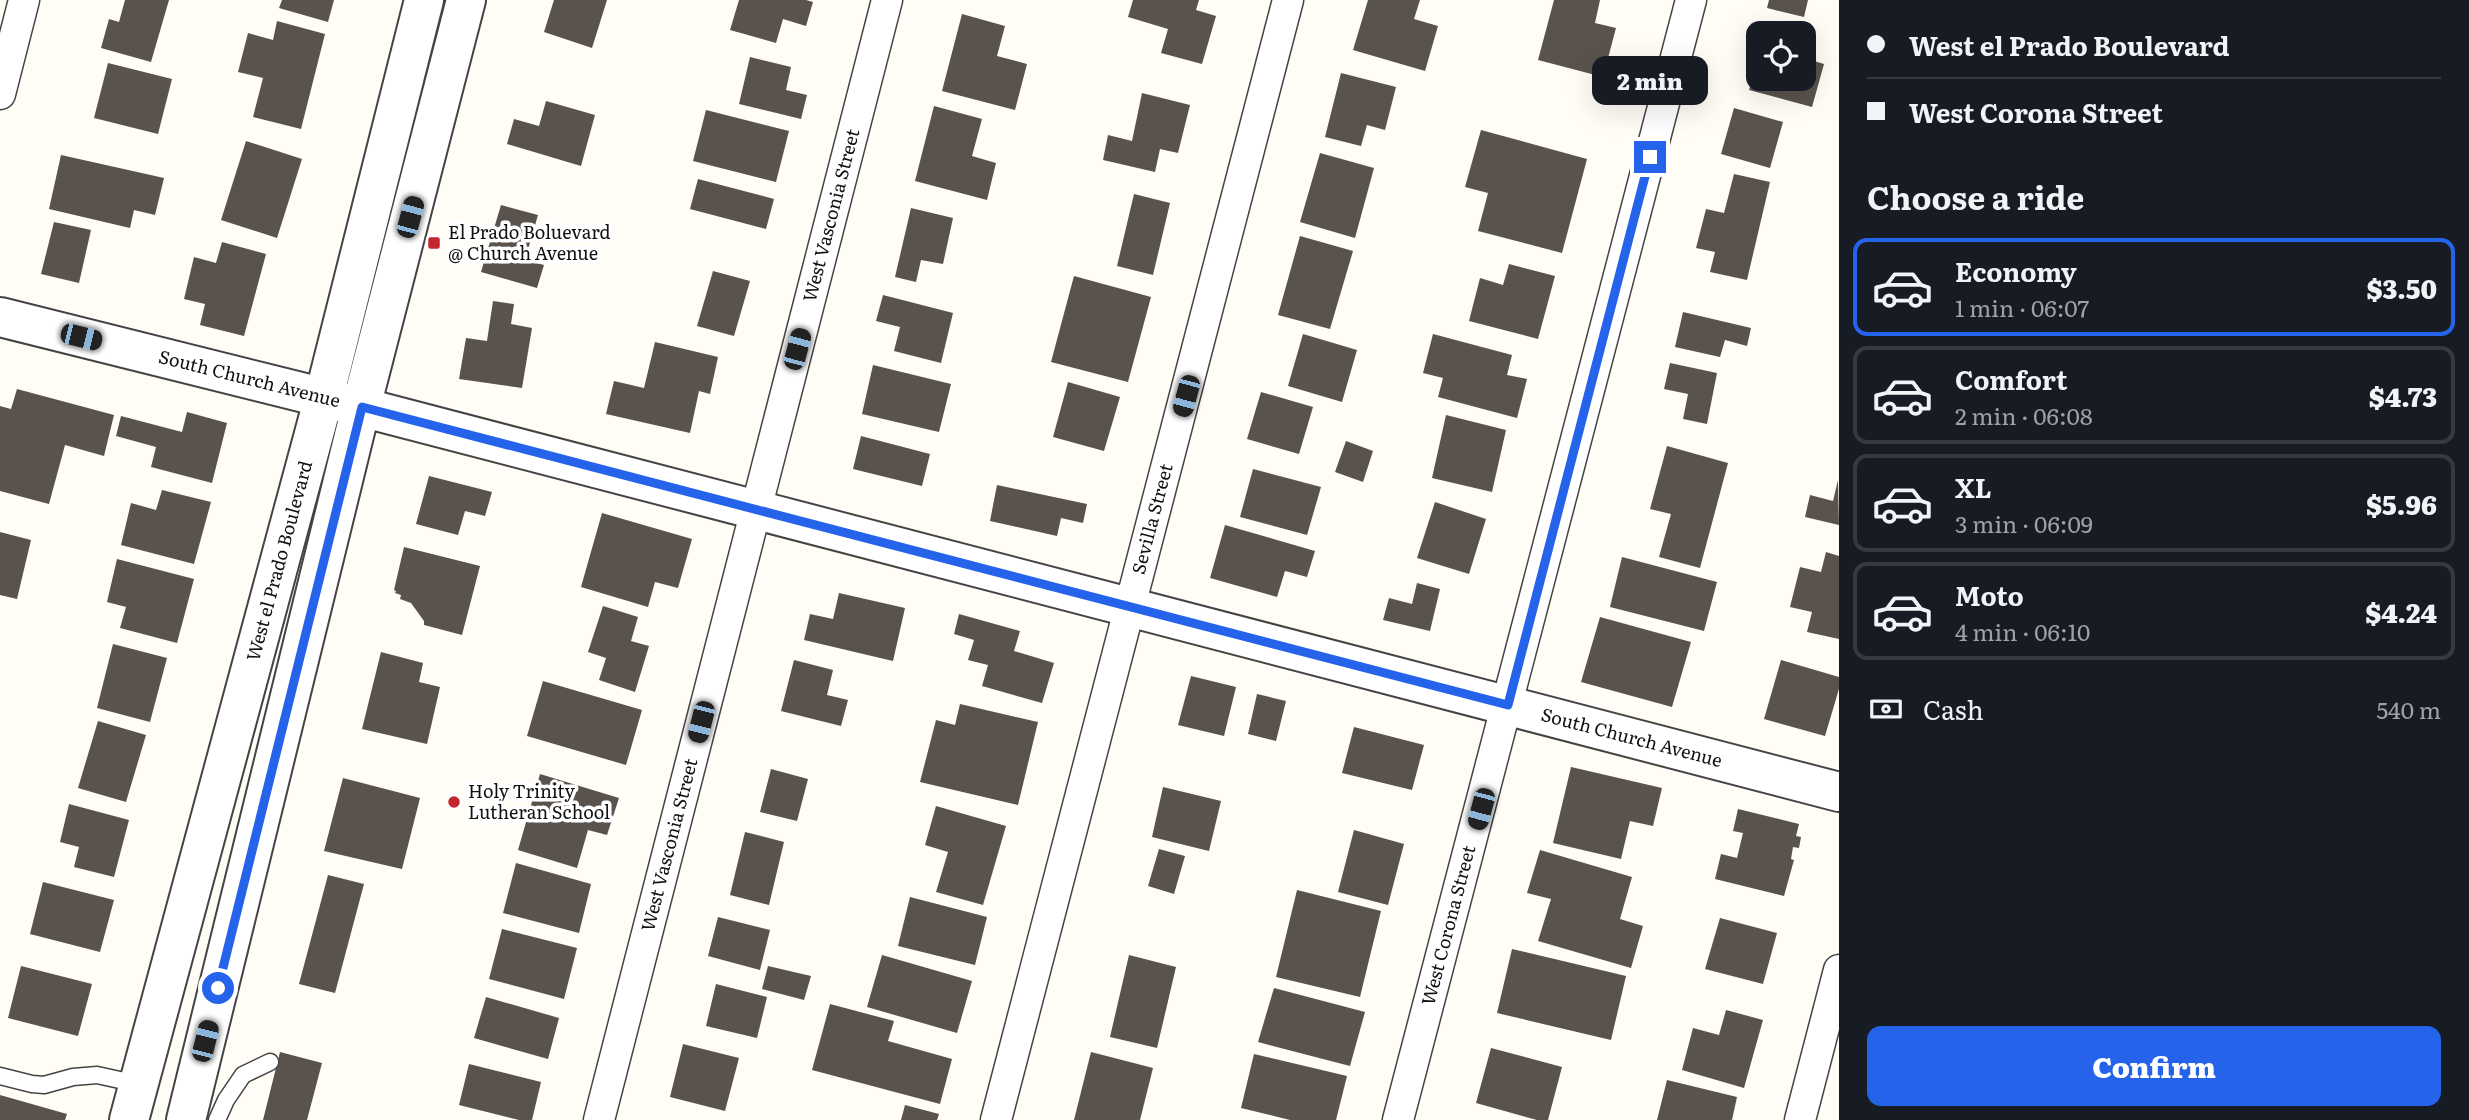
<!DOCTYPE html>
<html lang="en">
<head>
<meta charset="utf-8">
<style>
  :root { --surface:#171b24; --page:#242831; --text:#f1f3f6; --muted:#9ea1a6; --line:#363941; --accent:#2563eb }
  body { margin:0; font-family:Literata,serif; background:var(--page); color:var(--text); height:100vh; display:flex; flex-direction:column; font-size:26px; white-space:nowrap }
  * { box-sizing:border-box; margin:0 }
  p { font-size:23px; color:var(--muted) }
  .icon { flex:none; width:38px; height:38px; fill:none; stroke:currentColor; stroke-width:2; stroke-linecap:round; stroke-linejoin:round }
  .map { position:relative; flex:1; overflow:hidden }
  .side { display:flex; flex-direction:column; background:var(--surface); width:630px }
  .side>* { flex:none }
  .banner { display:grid; align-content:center; height:154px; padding:0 28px; background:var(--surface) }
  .fabs { position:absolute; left:1746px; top:21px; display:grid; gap:14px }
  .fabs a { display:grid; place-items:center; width:70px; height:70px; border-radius:14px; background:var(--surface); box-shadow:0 7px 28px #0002; font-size:35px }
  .end { position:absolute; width:32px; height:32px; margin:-16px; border:9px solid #2563eb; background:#fff; box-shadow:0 0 0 4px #fff }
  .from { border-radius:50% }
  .bubble { position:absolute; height:49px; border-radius:14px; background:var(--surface); box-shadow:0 7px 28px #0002; font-size:23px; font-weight:800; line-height:49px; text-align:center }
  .car { position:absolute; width:21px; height:42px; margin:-21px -10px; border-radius:9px; box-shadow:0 0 5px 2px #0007; background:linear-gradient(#222 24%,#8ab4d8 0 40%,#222 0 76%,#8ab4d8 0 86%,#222 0) }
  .banner b { display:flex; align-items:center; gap:24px; height:66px; font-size:26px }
  .banner b+b { border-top:2px solid var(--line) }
  .banner i { width:18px; height:18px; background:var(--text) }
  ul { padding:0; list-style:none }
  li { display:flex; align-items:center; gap:21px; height:98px; margin:0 14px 10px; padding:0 14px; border:4px solid var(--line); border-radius:14px }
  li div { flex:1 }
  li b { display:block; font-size:26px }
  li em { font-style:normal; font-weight:800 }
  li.active { border-color:var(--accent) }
  li>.icon { width:63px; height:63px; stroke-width:1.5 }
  h2 { padding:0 28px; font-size:32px; line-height:84px }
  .pay { display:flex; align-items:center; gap:18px; height:77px; padding:0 28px; font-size:26px }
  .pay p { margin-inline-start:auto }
  .button { display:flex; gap:14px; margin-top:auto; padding:14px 28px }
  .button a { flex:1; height:80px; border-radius:14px; background:var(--accent); color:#fff; font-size:28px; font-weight:800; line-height:80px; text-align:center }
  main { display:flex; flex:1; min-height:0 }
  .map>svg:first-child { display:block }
  .building { fill:#5a524d }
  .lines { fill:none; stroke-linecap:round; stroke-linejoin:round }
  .service-casing { stroke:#444; stroke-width:19 }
  .minor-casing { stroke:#444; stroke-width:33 }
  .tertiary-casing { stroke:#444; stroke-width:42 }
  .service { stroke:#fff; stroke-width:16 }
  .minor { stroke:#fff; stroke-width:30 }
  .tertiary { stroke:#fff; stroke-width:38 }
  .route { stroke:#2563eb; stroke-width:9 }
  .poi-dot { fill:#c4262e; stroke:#fff; stroke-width:2.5 }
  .labels { text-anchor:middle; stroke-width:7; stroke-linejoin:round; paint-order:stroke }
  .street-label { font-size:18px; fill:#111; stroke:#fff }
  .poi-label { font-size:18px; fill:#111; stroke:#fff; text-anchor:start }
</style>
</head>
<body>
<main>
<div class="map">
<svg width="1839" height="1120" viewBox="0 0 1839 1120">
  <rect width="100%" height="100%" fill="#fffdf5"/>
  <path class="building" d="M125 0H169L151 62 101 48 109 19 119 22Z
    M282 0H334L328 22 279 8Z
    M554 0H607L592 48 544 32Z
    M739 0H806L813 2 806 26 783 19 776 43 730 30Z
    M1133 0H1199L1196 10 1216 16 1202 64 1161 53 1168 29 1128 17Z
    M1368 0H1420L1414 19 1438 26 1425 71 1353 50Z
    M1554 0H1600L1595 23 1616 28 1603 77 1538 60Z
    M1769 0H1808L1804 17 1767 8Z
    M962 14 1005 26 997 56 1027 64 1015 110 942 91Z
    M277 21 325 34 301 129 253 117 263 78 238 72 248 33 273 40Z
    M750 57 791 67 786 90 807 95 801 119 739 104Z
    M1804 58 1824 64 1812 107 1749 90 1758 60 1759 79H1804Z
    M108 63 172 79 158 134 94 118Z
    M1341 73 1396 87 1385 130 1367 125 1361 146 1325 137Z
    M1142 93 1190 105 1178 153 1160 149 1155 172 1103 160 1108 135 1132 141Z
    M546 101 595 115 581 166 507 144 514 119 539 126Z
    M934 106 982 119 972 156 996 163 987 200 915 181Z
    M1734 108 1783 122 1770 168 1721 154Z
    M706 110 789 131 776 182 693 161Z
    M1481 130 1587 159 1562 253 1478 231 1488 193 1465 187Z
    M246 141 302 159 277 238 221 220Z
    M1320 153 1374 168 1355 238 1300 222Z
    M61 155 164 178 155 215 134 210 130 228 49 209Z
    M1734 174 1770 182 1747 280 1710 272 1715 252 1696 248 1706 209 1724 213Z
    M698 179 774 199 766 229 690 209Z
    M1134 194 1170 203 1153 275 1117 266Z
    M501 205 538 215 525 260 544 265 537 288 481 272Z
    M911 208 953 218 943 264 921 260 916 282 895 277Z
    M54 222 91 230 79 283 41 274Z
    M1300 236 1353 251 1330 329 1278 315Z
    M222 242 266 254 244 336 200 325 205 304 184 299 194 257 216 263Z
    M1509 264 1555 276 1538 339 1469 321 1480 278 1503 285Z
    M713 271 750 281 734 336 697 326Z
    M1074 276 1151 297 1128 382 1051 362Z
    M883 295 953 313 941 363 894 351 900 327 876 321Z
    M493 301 514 304 511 324 532 328 522 388 459 379 466 338 487 341Z
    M1683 312 1751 328 1747 346 1725 340 1720 357 1675 347Z
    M1303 334 1357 350 1342 402 1288 386Z
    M1433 334 1512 355 1507 375 1527 379 1517 418 1438 397 1443 378 1423 373Z
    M655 342 718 357 710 394 699 391 690 433 606 414 614 381 644 388Z
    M1670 363 1717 373 1707 424 1683 419 1688 394 1664 389Z
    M873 365 951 384 939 432 862 414Z
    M1068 382 1120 397 1104 451 1053 437Z
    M17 389 114 415 104 456 65 445 49 504 0 491V406L11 409Z
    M1261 392 1313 407 1299 454 1247 439Z
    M187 412 227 423 212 483 151 467 156 447 116 436 121 416 182 432Z
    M1446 415 1506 430 1492 492 1432 478Z
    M861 436 930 454 922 486 853 469Z
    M1346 441 1373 451 1363 482 1335 472Z
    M1667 446 1728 463 1700 568 1659 557 1671 514 1650 509Z
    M1253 469 1321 487 1307 535 1240 517Z
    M429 476 492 492 485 516 465 511 458 535 416 524Z
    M1838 480 1839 525 1805 517 1810 495 1833 501Z
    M997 485 1087 504 1083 523 1061 518 1057 536 990 521Z
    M162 490 211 502 194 564 121 545 131 503 156 510Z
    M1435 502 1486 519 1469 574 1417 558Z
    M602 513 692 539 678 588 655 582 648 607 581 587Z
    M1225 525 1315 551 1307 577 1285 571 1277 597 1210 578Z
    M0 532 31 540 17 599 0 595Z
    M404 547 480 566 462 635 424 625V621L411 603 400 599 401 595 395 593 396 591 394 590Z
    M1826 552 1839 556V639L1807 632 1812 612 1790 607 1800 567 1821 572Z
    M1622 557 1717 582 1704 631 1610 607Z
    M117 559 194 579 177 643 120 628 126 607 107 602Z
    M1417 583 1440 589 1430 631 1383 620 1389 598 1412 604Z
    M839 593 905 608 893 661 804 640 810 614 833 619Z
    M603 606 638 617 631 641 649 646 635 692 599 680 606 658 588 652Z
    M959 614 1020 631 1014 651 1054 663 1042 703 982 686 988 665 968 660 974 640 954 634Z
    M1600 617 1691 642 1672 707 1581 682Z
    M113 644 167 658 150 722 97 708Z
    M381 652 423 663 419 682 440 687 427 744 362 729Z
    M794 660 833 670 827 695 848 700 841 726 781 711Z
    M1781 660 1839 677V689L1825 736 1764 719Z
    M1191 676 1236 687 1224 736 1178 725Z
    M543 681 642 710 626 765 527 736Z
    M1257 694 1286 701 1276 741 1248 734Z
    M960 704 1038 722 1018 805 920 782 936 720 955 725Z
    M98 721 146 735 126 802 78 788Z
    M1354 727 1424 745 1412 790 1342 773Z
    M1571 767 1662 788 1653 826 1630 821 1621 859 1553 843Z
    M771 769 808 779 797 821 760 812Z
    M540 774 619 798 607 835 588 830 577 868 518 850Z
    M343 778 420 798 402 869 324 851Z
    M1163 787 1221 801 1209 851 1152 837Z
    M69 804 129 820 114 877 74 867 79 847 60 842Z
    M936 806 1006 826 983 905 936 892 948 852 925 845Z
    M1738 809 1799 824 1796 836 1801 837 1799 848 1793 847 1791 859 1794 860 1784 896 1715 879 1721 854 1737 858 1743 833 1733 831Z
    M1354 830 1404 844 1388 905 1338 892Z
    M745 832 784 842 769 905 730 895Z
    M1159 849 1185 856 1174 894 1148 886Z
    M1540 850 1632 877 1620 919 1643 926 1631 968 1538 941 1551 899 1527 893Z
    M516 863 591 884 579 933 503 913Z
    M328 875 364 884 335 993 299 984Z
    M43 882 114 900 100 952 30 934Z
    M1297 890 1381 911 1360 997 1276 977Z
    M910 897 987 917 975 965 898 946Z
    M718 917 770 930 760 970 708 956Z
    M1720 918 1777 933 1763 984 1705 969Z
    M502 929 577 948 564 999 489 979Z
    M1512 949 1626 976 1611 1040 1497 1013Z
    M882 955 972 981 957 1033 867 1007Z
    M1129 955 1176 967 1157 1048 1110 1037Z
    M21 966 92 984 78 1036 8 1018Z
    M768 966 811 976 804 1000 762 989Z
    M716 984 767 997 757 1038 706 1026Z
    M1274 988 1365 1012 1350 1066 1258 1042Z
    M486 997 559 1018 548 1059 474 1038Z
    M830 1004 894 1021 888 1041 952 1059 940 1104 812 1070Z
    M1726 1010 1763 1020 1744 1088 1682 1070 1693 1028 1719 1035Z
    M683 1044 739 1058 725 1111 670 1097Z
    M1491 1048 1562 1067 1548 1120H1537L1476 1103Z
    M280 1052 322 1063 307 1120H263Z
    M1091 1052 1153 1068 1140 1120H1074Z
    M1254 1054 1347 1076 1336 1120H1290L1241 1108Z
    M469 1064 541 1082 532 1120H519L459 1105Z
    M1667 1080 1737 1097 1732 1120H1657Z
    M0 1095 67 1114 65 1120H0Z
    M905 1105 939 1114 937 1120H901Z"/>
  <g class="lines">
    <defs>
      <path id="service" d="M0 1076 32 1084 44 1085 73 1077 97 1075 138 1084
        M217 1120 226 1100 243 1075 270 1062"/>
      <g id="minor">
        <path d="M0 94 24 0"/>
        <path id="s1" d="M599 1120 887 0"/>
        <path id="s2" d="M996 1120 1288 0"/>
        <path id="s3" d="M1398 1120 1691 0"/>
        <path d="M1800 1120 1839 970"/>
      </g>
      <g id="tertiary">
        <path id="s4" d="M0 317 361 407 1839 792"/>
        <path id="s5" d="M129 1120 324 397 424 0"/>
        <path d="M186 1120 361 407 466 0"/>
      </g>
    </defs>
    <use href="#service" class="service-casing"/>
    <use href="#minor" class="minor-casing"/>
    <use href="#tertiary" class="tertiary-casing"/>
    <use href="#service" class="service"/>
    <use href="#minor" class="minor"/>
    <use href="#tertiary" class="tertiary"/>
  </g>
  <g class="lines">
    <path class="route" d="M218 988 362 407 1508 705 1650 157"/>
  </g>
  <g class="poi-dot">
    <rect x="427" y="236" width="14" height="14" rx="3.5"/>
    <circle cx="454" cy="802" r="7"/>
  </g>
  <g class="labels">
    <g class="street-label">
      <text dy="6" stroke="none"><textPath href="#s1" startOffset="934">West Vasconia Street</textPath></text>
      <text dy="6" stroke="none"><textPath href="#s4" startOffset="257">South Church Avenue</textPath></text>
      <text dy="6" stroke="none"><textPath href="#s2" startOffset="621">Sevilla Street</textPath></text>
      <text dy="6" stroke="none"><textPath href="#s5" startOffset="579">West el Prado Boulevard</textPath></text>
      <text dy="6" stroke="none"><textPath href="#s4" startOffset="1685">South Church Avenue</textPath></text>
      <text dy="6" stroke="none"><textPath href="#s1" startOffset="284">West Vasconia Street</textPath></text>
      <text dy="6" stroke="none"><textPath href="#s3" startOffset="201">West Corona Street</textPath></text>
    </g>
    <g class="poi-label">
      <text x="448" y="239">El Prado Boluevard<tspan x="448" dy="21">@ Church Avenue</tspan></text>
      <text x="468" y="798">Holy Trinity<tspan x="468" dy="21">Lutheran School</tspan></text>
    </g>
  </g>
</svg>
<div class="fabs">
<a><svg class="icon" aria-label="locate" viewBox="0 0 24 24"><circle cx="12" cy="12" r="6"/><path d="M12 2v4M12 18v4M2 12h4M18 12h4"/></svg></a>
</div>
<i class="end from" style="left:218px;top:988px"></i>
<i class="end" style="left:1650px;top:157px"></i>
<div class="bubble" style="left:1592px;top:56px;width:116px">2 min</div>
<i class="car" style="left:410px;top:217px;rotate:15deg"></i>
<i class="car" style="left:81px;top:337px;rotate:104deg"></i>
<i class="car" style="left:797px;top:349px;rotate:15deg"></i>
<i class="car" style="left:1186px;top:396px;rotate:195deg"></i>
<i class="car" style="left:701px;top:722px;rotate:194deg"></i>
<i class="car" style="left:1481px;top:809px;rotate:195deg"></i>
<i class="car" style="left:205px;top:1041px;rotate:14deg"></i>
</div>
<section class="side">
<div class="banner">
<b><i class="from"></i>West el Prado Boulevard</b>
<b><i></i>West Corona Street</b>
</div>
<h2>Choose a ride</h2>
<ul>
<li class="active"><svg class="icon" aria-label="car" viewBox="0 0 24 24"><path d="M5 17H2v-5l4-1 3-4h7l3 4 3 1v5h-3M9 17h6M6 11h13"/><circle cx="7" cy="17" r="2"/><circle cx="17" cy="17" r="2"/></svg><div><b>Economy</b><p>1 min · 06:07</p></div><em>$3.50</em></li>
<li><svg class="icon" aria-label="car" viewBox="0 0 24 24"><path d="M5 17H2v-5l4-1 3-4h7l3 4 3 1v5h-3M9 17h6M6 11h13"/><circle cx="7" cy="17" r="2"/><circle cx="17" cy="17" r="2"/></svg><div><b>Comfort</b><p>2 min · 06:08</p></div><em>$4.73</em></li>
<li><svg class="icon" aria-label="car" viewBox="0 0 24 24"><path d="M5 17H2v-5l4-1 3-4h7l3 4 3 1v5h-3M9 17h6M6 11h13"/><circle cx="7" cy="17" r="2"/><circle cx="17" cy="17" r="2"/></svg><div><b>XL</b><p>3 min · 06:09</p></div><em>$5.96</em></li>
<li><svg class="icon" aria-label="car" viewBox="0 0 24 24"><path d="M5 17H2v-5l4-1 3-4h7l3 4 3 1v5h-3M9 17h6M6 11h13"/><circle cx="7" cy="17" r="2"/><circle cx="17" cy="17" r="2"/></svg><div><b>Moto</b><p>4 min · 06:10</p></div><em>$4.24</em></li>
</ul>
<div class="pay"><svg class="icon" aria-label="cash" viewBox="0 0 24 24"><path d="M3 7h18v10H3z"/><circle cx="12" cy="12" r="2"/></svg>Cash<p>540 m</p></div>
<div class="button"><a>Confirm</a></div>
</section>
</main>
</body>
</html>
